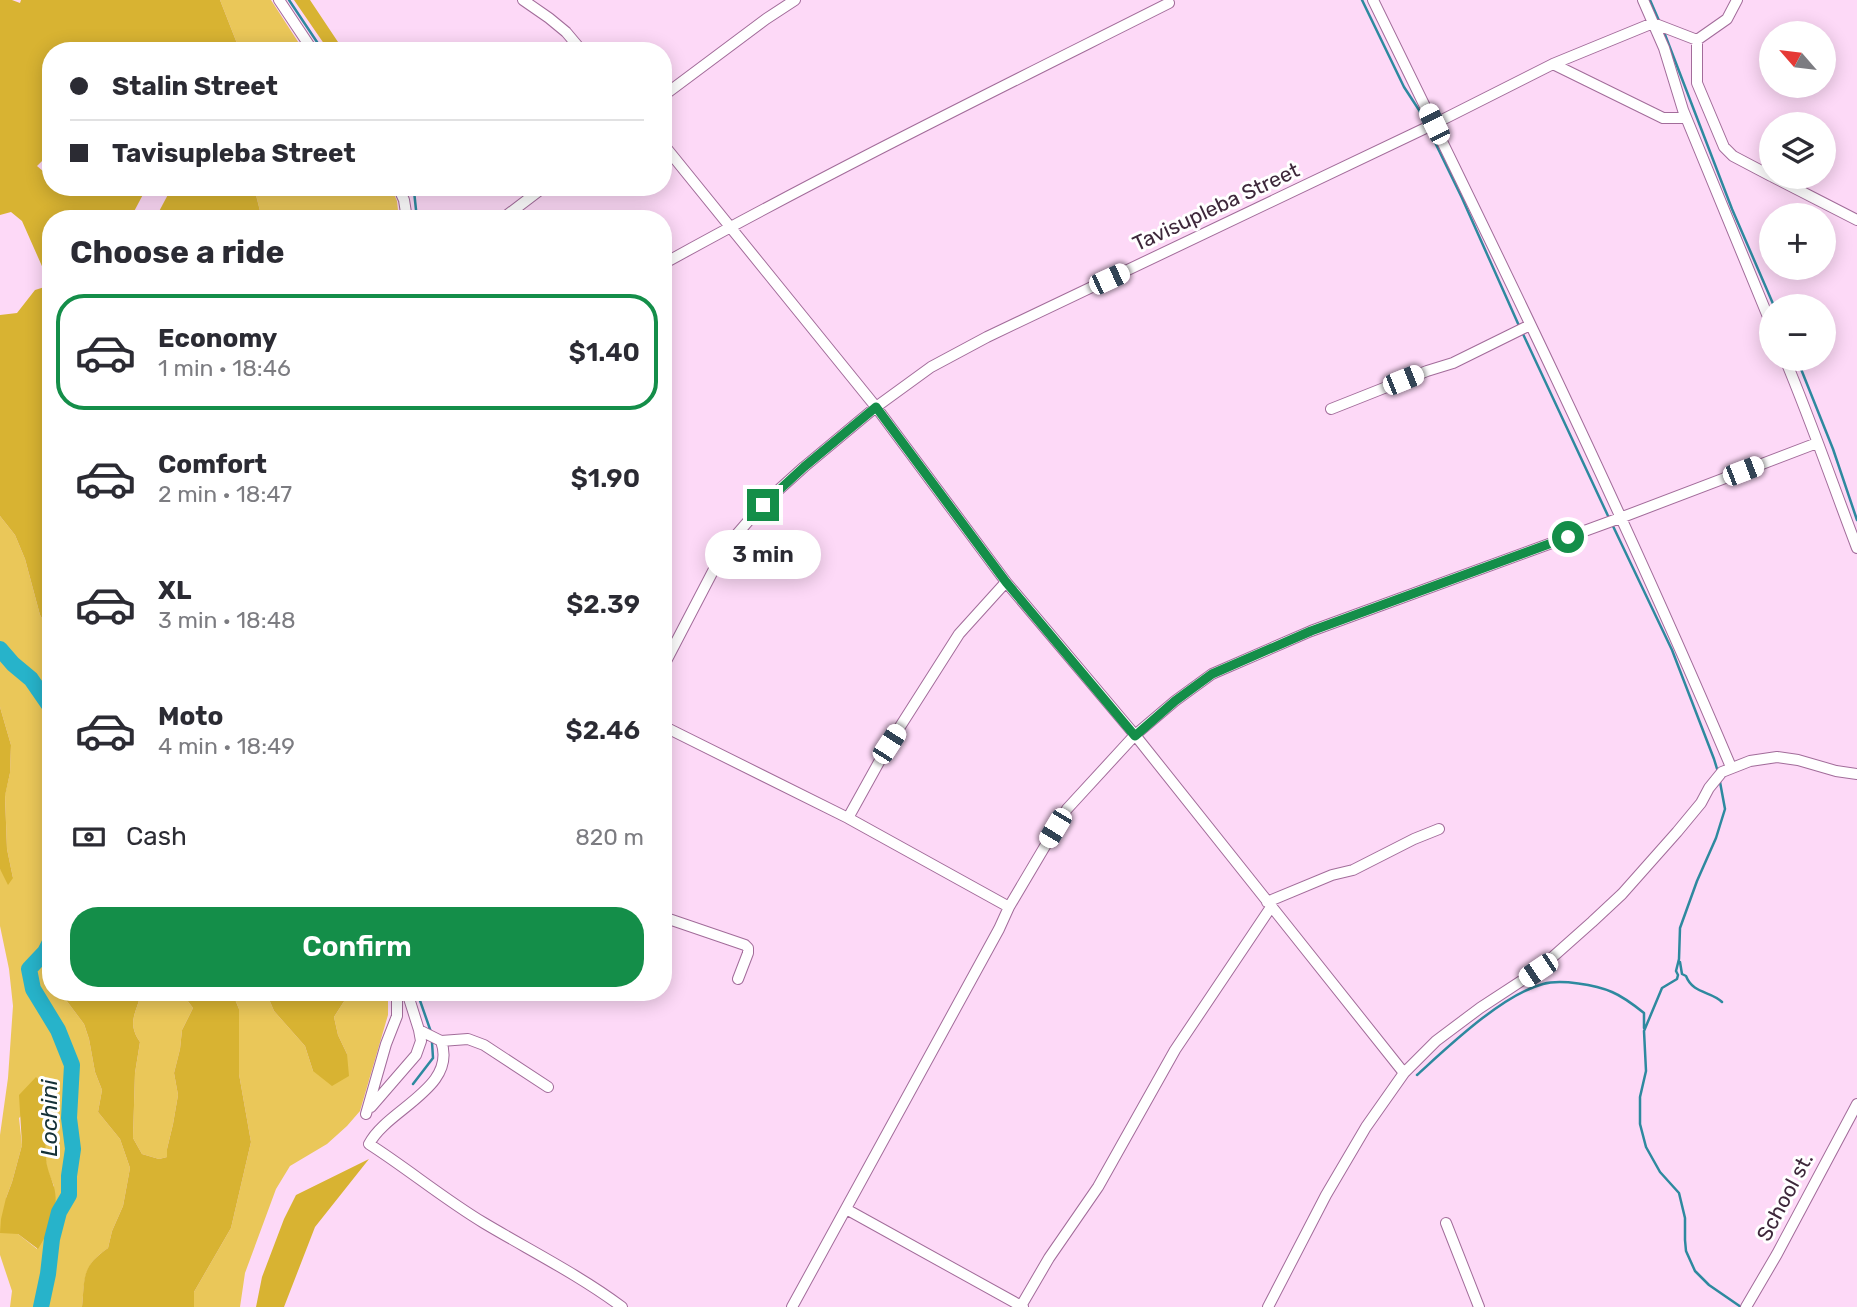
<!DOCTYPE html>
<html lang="en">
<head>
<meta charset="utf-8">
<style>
  :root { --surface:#fff; --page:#f2f2f3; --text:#2b2b33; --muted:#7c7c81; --line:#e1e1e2; --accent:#148e49 }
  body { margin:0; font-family:Rubik,sans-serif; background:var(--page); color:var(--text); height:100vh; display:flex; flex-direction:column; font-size:26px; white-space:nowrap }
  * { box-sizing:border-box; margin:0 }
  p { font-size:23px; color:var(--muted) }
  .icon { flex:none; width:38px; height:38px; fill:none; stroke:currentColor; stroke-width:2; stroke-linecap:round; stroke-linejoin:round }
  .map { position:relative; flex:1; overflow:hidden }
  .details { position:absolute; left:42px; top:210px; width:630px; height:791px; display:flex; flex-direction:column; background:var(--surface); border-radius:28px; box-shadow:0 4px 18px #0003 }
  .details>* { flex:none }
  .top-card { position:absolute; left:42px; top:42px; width:630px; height:154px; border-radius:28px; box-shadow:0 4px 18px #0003; display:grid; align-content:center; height:154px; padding:0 28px; background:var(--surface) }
  .needle { width:46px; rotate:298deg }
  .buttons { position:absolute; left:1759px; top:21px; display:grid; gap:14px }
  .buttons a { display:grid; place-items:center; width:77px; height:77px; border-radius:50%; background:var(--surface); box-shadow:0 4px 18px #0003; font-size:35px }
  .end { position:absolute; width:32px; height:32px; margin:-16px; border:9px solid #148e49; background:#fff; box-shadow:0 0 0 4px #fff }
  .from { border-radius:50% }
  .bubble { position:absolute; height:49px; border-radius:24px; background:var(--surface); box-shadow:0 4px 18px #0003; font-size:23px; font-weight:600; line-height:49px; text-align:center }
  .car { position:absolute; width:21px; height:42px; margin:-21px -10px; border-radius:9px; box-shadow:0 0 5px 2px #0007; background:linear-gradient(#fff 24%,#345 0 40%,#fff 0 76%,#345 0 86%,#fff 0) }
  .top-card b { display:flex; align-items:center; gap:24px; height:66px; font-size:26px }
  .top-card b+b { border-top:2px solid var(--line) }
  .top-card i { width:18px; height:18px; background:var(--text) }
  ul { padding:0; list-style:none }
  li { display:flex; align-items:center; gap:21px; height:116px; margin:0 14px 10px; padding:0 14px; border:4px solid transparent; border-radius:28px }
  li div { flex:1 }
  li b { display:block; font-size:26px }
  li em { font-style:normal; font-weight:600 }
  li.on { border-color:var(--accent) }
  li>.icon { width:63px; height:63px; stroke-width:1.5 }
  h2 { padding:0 28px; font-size:32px; line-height:84px }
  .pay { display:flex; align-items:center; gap:18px; height:77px; padding:0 28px; font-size:26px }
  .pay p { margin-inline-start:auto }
  .button { display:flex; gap:14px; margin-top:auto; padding:14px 28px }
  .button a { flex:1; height:80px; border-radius:28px; background:var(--accent); color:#fff; font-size:28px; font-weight:600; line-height:80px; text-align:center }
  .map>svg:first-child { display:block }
  .green { fill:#eac759; fill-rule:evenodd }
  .forest { fill:#d8b332 }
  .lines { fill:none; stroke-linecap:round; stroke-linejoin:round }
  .stream { stroke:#2e899f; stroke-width:2.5 }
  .river { stroke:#27b3ca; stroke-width:16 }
  .minor-casing { stroke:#a26c9a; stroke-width:12 }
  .minor { stroke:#fff; stroke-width:10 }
  .route { stroke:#148e49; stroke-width:9 }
  .labels { text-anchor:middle; stroke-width:6; stroke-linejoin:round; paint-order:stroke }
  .street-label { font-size:21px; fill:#3e283b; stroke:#fff }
  .water-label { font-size:23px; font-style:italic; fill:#153137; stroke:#fff }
</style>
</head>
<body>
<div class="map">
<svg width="1857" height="1307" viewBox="0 0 1857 1307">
  <rect width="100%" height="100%" fill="#fdd9f7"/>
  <path class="green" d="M220 0H271L304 51H240Z
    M254 187H391L397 201 399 219H262Z
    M0 516 15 535 25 559 40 615 51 633V992H60L84 1024 89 1039 95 1072 102 1090 98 1112 120 1139 130 1168 123 1206 112 1231 108 1248C82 1266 85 1278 82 1307H10L12 1291 0 1255V1135L8 1078 13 1006 9 969 0 926V869L13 878 7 849 5 795 10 773 11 745 0 707ZM49 1090 45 1154 47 1169 54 1186 37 1249 18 1234 6 1198 12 1182 22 1145 19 1118Z
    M141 992H181L193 1008 182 1030 180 1049 174 1073 178 1095 173 1124 167 1149V1157L159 1159 142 1154 133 1138 135 1073 140 1042C126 1021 137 1014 141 992Z
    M232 992H266L274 1011 305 1046 313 1071 347 1054 338 1035 334 1017 350 992H388V1015L360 1111 347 1126 327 1144 290 1166 276 1189 245 1273 240 1307H194V1292L231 1228 251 1142 239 1074V1009Z"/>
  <path class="forest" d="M0 0H12L20 3 21 0H220L240 51H51V152L37 166 51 178V187H147L130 219H51V271L45 273 22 221 11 212 0 215Z
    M294 0H310L344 51H329Z
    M172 187H254L262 219H155Z
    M51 285V633L40 615 25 559 15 535 0 516V315L17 313 35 290Z
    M0 707 11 745 10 773 5 796 7 849 13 878 8 885 0 869Z
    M60 992H141C137 1014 126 1021 140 1042L135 1073 133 1138 142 1154 159 1159 167 1157V1149L173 1124 178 1095 174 1073 180 1049 182 1030 193 1008 181 992H232L239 1009V1074L251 1142 231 1228 194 1292V1307H82C85 1277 81 1267 108 1248L112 1231 123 1206 130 1168 120 1139 98 1112 102 1090 95 1072 89 1039 84 1024Z
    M266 992H350L334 1017 338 1035 347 1054 349 1076 332 1086 313 1071 305 1046 274 1011Z
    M36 1077 49 1090C47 1111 45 1134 46 1156 46 1168 51 1176 54 1187 60 1210 49 1231 38 1249L18 1234 0 1233 1 1219 6 1198 12 1182 22 1145 19 1095Z
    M369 1159 315 1227 284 1307H256L262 1277 284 1219 296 1195Z"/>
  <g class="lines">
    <path class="stream" d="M289 0 323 51
      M1362 0 1404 87 1419 110 1426 124
      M1650 0 1660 23
      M1664 32 1732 209 1774 306
      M1429 130 1462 198 1520 328
      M412 187 414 191 417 219
      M1523 334 1609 518
      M1797 359 1833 449 1857 520
      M1612 524 1672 650 1714 759 1718 772
      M1720 782 1725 809 1716 838 1697 881 1680 928 1679 959 1676 971 1678 975 1677 979 1662 988 1644 1031 1646 1071 1640 1097V1124L1646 1147 1660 1172 1679 1193 1685 1218V1240L1686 1251 1695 1271 1709 1285 1741 1307
      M1680 962 1682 974 1686 976C1693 994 1711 991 1722 1002
      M417 992 431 1032
      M1417 1075C1449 1046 1502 995 1543 984 1561 979 1596 985 1612 992 1624 997 1634 1005 1644 1013V1028
      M413 1084 433 1058 432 1042"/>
    <path class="river" d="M0 649 13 664 31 679 51 708
      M41 1307 48 1274 52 1239 59 1212 69 1195V1176L73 1149 69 1118 72 1065 58 1030 33 989 29 969 45 952 51 940"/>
    <defs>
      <path id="minor" d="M279 0 313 51
        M523 0 549 18 566 32 582 51
        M1373 0C1497 253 1621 507 1731 767
        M1643 0 1664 48 1683 110 1771 324
        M1697 40V83L1724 147 1733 156 1771 176
        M1553 64 1663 118H1686
        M663 96 766 19 795 0
        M663 144 876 407 1006 582 1135 735 1404 1073
        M1773 177 1857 220
        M398 187 404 200 407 219
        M502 219 544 187
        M663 264C829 172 1000 88 1169 3
        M1785 359C1811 421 1833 485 1857 548
        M1331 409 1427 371 1453 363 1530 325
        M663 667 725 548 763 504 804 467 876 407 931 367 987 337 1434 124 1553 64 1653 23 1697 40 1727 19 1737 0
        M663 726 848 818 1009 907
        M848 818 889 744 959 634 1006 582
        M1267 902 1332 875 1353 870 1414 839 1439 829
        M663 917 745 945 748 948V953L738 979
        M407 992 419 1030 441 1041C458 1088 387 1109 369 1144 408 1169 444 1199 484 1223 531 1251 579 1275 622 1307
        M441 1041 468 1039 484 1045 548 1087
        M371 1107 416 1055 421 1041 419 1030
        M366 1114 386 1044 397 1016V992
        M846 1209 1023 1307
        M1446 1223 1479 1307
        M1021 1306 1049 1258 1098 1187 1175 1050 1271 907
        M792 1307 999 929 1009 907 1067 809 1135 735 1175 701 1212 674 1311 631 1620 518 1817 443
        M1268 1307 1326 1195 1366 1127 1404 1073 1436 1041 1480 1008 1538 970 1592 922 1622 894 1677 832 1701 803 1709 788 1722 772 1750 761 1777 757 1798 760 1836 771 1857 774
        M1746 1307 1777 1254 1857 1104"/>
    </defs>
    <use href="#minor" class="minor-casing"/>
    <use href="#minor" class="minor"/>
  </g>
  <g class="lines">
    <path class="route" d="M763 505 804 467 876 407 1006 582 1135 736 1175 701 1212 674 1311 631 1568 537"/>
  </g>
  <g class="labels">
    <g class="street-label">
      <text transform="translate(1216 207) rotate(-25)" y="7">Tavisupleba Street</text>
      <text transform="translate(1785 1197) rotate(-62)" y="7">School st.</text>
    </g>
    <g class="water-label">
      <text transform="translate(49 1118) rotate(-90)" y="8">Lochini</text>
    </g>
  </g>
</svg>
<div class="buttons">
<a><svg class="needle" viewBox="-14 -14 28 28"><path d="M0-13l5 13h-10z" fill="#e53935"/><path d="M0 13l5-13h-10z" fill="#7c7c81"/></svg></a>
<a><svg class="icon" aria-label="layers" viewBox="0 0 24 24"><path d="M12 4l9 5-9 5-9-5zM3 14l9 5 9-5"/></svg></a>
<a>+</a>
<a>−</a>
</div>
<i class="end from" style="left:1568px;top:537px"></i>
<i class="end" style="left:763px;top:505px"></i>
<div class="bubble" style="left:705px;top:530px;width:116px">3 min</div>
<i class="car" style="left:1434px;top:124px;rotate:334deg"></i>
<i class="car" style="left:1109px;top:279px;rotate:65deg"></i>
<i class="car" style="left:1403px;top:380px;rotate:68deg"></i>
<i class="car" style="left:1743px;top:471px;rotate:69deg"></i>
<i class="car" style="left:889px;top:744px;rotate:33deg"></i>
<i class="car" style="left:1055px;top:828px;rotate:211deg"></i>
<i class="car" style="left:1538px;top:970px;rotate:236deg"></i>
<div class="top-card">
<b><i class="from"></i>Stalin Street</b>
<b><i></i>Tavisupleba Street</b>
</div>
<section class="details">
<h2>Choose a ride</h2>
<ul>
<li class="on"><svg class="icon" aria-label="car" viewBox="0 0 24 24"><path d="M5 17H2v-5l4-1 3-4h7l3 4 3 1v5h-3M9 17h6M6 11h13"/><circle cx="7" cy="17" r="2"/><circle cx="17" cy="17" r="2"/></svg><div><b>Economy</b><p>1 min · 18:46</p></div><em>$1.40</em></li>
<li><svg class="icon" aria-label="car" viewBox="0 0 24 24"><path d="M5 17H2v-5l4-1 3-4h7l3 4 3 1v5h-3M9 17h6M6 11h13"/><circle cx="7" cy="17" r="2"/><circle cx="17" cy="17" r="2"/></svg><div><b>Comfort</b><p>2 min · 18:47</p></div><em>$1.90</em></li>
<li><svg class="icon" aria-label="car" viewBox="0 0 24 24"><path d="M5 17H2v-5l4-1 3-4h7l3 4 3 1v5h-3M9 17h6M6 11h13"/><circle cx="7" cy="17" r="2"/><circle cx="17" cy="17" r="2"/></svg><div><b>XL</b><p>3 min · 18:48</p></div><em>$2.39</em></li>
<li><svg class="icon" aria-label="car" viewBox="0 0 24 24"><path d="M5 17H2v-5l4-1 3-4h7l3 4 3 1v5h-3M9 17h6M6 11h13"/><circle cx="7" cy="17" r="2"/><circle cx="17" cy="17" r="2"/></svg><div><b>Moto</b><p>4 min · 18:49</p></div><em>$2.46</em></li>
</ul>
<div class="pay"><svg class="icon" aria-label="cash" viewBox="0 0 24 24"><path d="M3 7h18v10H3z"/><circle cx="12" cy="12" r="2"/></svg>Cash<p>820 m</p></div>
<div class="button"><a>Confirm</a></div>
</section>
</div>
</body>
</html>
